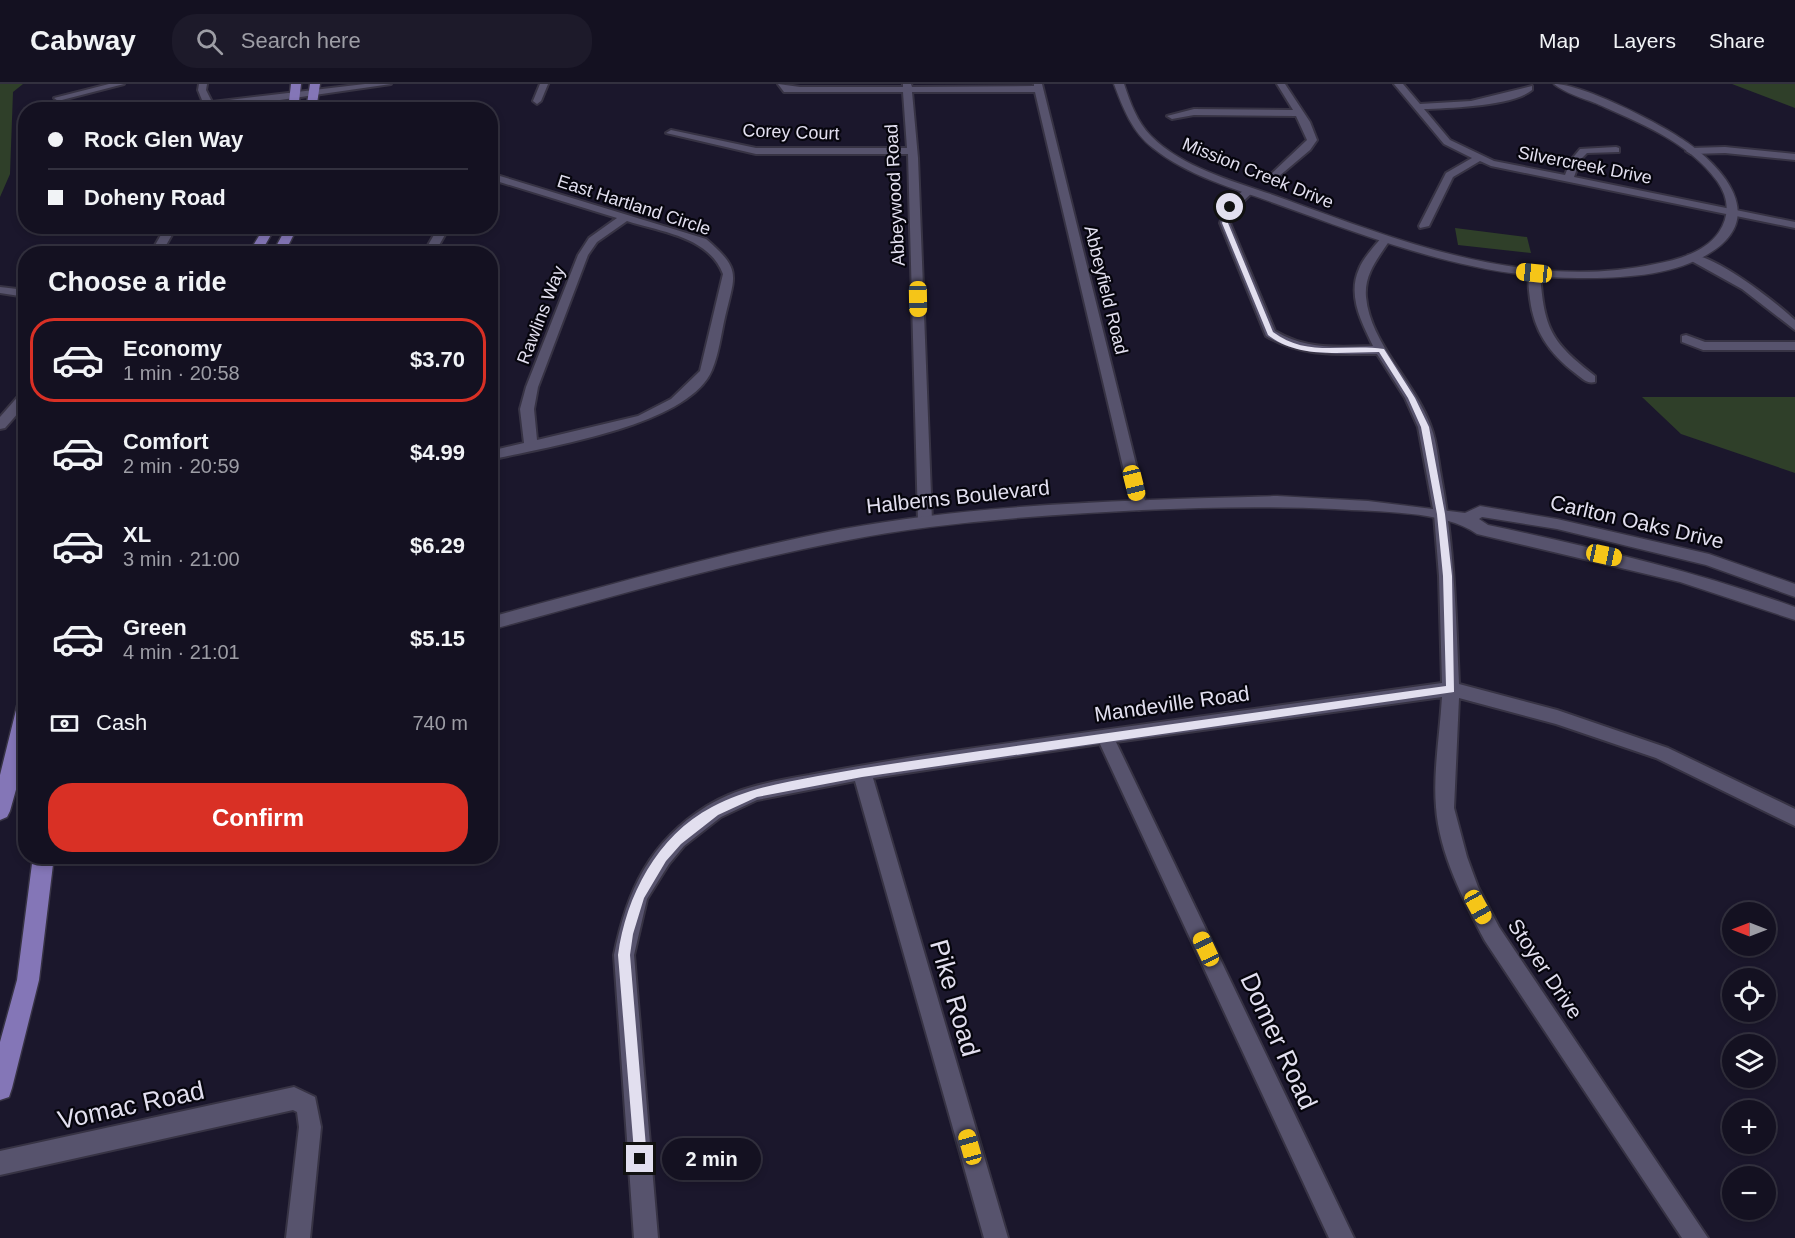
<!DOCTYPE html>
<html lang="en">
<head>
<meta charset="utf-8">
<style>
  :root { --surface:#141121; --page:#1d1a2a; --text:#f1f3f6; --muted:#9d9da5; --line:#33313f; --accent:#d93025 }
  body { margin:0; font-family:Helvetica,sans-serif; background:var(--page); color:var(--text); height:100vh; display:flex; flex-direction:column; font-size:22px; white-space:nowrap }
  * { box-sizing:border-box; margin:0 }
  p { font-size:20px; color:var(--muted) }
  .icon { flex:none; width:33px; height:33px; fill:none; stroke:currentColor; stroke-width:2; stroke-linecap:round; stroke-linejoin:round }
  .map { position:relative; flex:1; overflow:hidden }
  .details { position:absolute; left:18px; top:162px; width:480px; height:618px; display:flex; flex-direction:column; background:var(--surface); border-radius:24px; box-shadow:0 3px 9px #0003,0 0 0 2px var(--line) }
  .details>* { flex:none }
  .banner { position:absolute; left:18px; top:18px; width:480px; height:132px; border-radius:24px; box-shadow:0 3px 9px #0003,0 0 0 2px var(--line); display:grid; align-content:center; height:132px; padding:0 30px; background:var(--surface) }
  .needle { width:39px; rotate:270deg }
  .controls { position:absolute; left:1722px; top:818px; display:grid; gap:12px }
  .controls a { display:grid; place-items:center; width:54px; height:54px; border-radius:50%; background:var(--surface); box-shadow:0 3px 9px #0003,0 0 0 2px var(--line); font-size:30px }
  .end { position:absolute; width:27px; height:27px; margin:-14px; border:8px solid #e2dfef; background:#111; box-shadow:0 0 0 3px #111 }
  .from { border-radius:50% }
  .bubble { position:absolute; height:42px; border-radius:21px; background:var(--surface); box-shadow:0 3px 9px #0003,0 0 0 2px var(--line); font-size:20px; font-weight:600; line-height:42px; text-align:center }
  .car { position:absolute; width:18px; height:36px; margin:-18px -9px; border-radius:8px; box-shadow:0 0 4px 2px #0007; background:linear-gradient(#f5c518 24%,#345 0 40%,#f5c518 0 76%,#345 0 86%,#f5c518 0) }
  .banner b { display:flex; align-items:center; gap:21px; height:57px; font-size:22px }
  .banner b+b { border-top:2px solid var(--line) }
  .banner i { width:15px; height:15px; background:var(--text) }
  ul { padding:0; list-style:none }
  li { display:flex; align-items:center; gap:18px; height:84px; margin:0 12px 9px; padding:0 18px; border:3px solid transparent; border-radius:24px }
  li div { flex:1 }
  li b { display:block; font-size:22px }
  li em { font-style:normal; font-weight:600 }
  li.active { border-color:var(--accent) }
  li>.icon { width:54px; height:54px; stroke-width:1.5 }
  h2 { padding:0 30px; font-size:27px; line-height:72px }
  .pay { display:flex; align-items:center; gap:15px; height:66px; padding:0 30px; font-size:22px }
  .pay p { margin-inline-start:auto }
  .action { display:flex; gap:12px; margin-top:auto; padding:12px 30px }
  .action a { flex:1; height:69px; border-radius:24px; background:var(--accent); color:#fff; font-size:24px; font-weight:600; line-height:69px; text-align:center }
  header { display:flex; align-items:center; gap:36px; box-sizing:border-box; height:84px; padding:0 30px; background:var(--surface); border-bottom:2px solid var(--line) }
  header strong { font-size:28px }
  nav { display:flex; gap:33px; margin-inline-start:auto; font-size:21px }
  .search { width:420px; height:54px; background:var(--page); display:flex; align-items:center; gap:15px; box-sizing:border-box; padding:0 21px; border-radius:24px; color:var(--muted); font-size:22px }
  .map>svg:first-child { display:block }
  .green { fill:#2f3f29 }
  .lines { fill:none; stroke-linecap:round; stroke-linejoin:round }
  .minor-casing { stroke:#373344; stroke-width:4 }
  .tertiary-casing { stroke:#373344; stroke-width:3 }
  .secondary-casing { stroke:#373344; stroke-width:3 }
  .primary-casing { stroke:#373344; stroke-width:3 }
  .minor { fill:#57536d; fill-rule:evenodd }
  .tertiary { fill:#57536d; fill-rule:evenodd }
  .secondary { fill:#57536d; fill-rule:evenodd }
  .primary { fill:#8476b7; fill-rule:evenodd }
  .route { fill:#e2dfef }
  .labels { text-anchor:middle; stroke-width:4.5; stroke-linejoin:round; paint-order:stroke }
  .far-street-label { font-size:18px; fill:#e2dfef; stroke:#06050d }
  .street-label { font-size:21px; fill:#e2dfef; stroke:#06050d }
  .near-street-label { font-size:26px; fill:#e2dfef; stroke:#06050d }
</style>
</head>
<body>
<header>
<strong>Cabway</strong>
<div class="search"><svg class="icon" aria-label="search" viewBox="0 0 24 24"><circle cx="10" cy="10" r="6"/><path d="M15 15l6 6"/></svg>Search here</div>
<nav><a>Map</a><a>Layers</a><a>Share</a></nav>
</header>
<div class="map">
<svg width="1795" height="1154" viewBox="0 0 1795 1154">
  <rect width="100%" height="100%" fill="#1b172c"/>
  <path class="green" d="M0 0H23L13 8 10 90 0 113Z
    M1732 0H1795V24Z
    M1455 144 1527 153 1531 169 1458 161Z
    M1642 313H1795V389L1681 350Z"/>
  <g class="lines">
    <defs>
      <path id="minor" d="M109 0H124L58 17 54 14Z
        M199 0H207L206 6 212 18 365 0H391L210 26H201L204 21 198 6Z
        M540 0H548L541 17 537 20 533 17Z
        M778 0 800 3H903V0H911L912 3 1034 2V0H1042L1146 421 1144 424 1139 426 1132 421 1035 8H912L918 74 932 437 925 442 918 437 908 70H756L666 49 671 46 756 64H907L903 8H784Z
        M1277 0H1285L1310 38 1317 56 1310 66 1278 93 1270 91 1307 56 1296 32 1194 31 1172 35 1167 32 1194 25 1293 26Z
        M1394 0H1403L1420 20 1471 17 1532 2V6C1513 22 1450 24 1424 25L1450 56 1494 77 1565 91 1571 76 1580 65 1616 63 1619 64V68L1587 69 1580 76 1574 93 1795 138V144L1491 82 1480 77 1453 93 1429 142 1420 144 1419 142 1446 89 1472 74 1444 60Z
        M1725 63 1795 70V76L1725 69 1691 70 1686 67 1691 64Z
        M490 89 706 155C742 186 735 190 725 233 721 250 719 270 712 286 689 342 545 363 490 376V367L524 359 520 325 526 303 578 171 589 154 617 134 490 95ZM627 137C662 148 709 153 723 190L700 287 671 315 638 332 537 356 534 325 538 303 588 171 597 158Z
        M1246 104 1255 106 1234 126 1230 139 1275 247C1306 266 1338 263 1373 262 1362 239 1347 212 1359 185 1363 174 1374 163 1381 154L1390 156C1378 174 1364 190 1366 213 1370 260 1416 299 1431 343 1437 358 1438 376 1441 392 1454 461 1456 530 1459 600L1557 626 1668 664 1795 725V742L1656 674 1556 640 1459 614 1454 724 1467 773 1478 803 1499 843 1708 1154H1682L1485 857C1464 817 1439 769 1436 723 1433 688 1440 649 1442 613L1116 658 1354 1154H1329L1100 660 873 694 1008 1154H984L855 697 757 716 721 733 684 762 669 780 647 815 634 871 658 1154H634L614 871C627 807 649 758 707 722 738 703 774 697 809 691 855 682 901 675 947 668 1112 644 1277 622 1442 599L1439 492 1434 430 1418 343 1405 314 1377 270C1338 270 1301 273 1266 252L1220 139 1226 122Z
        M166 142H177L161 170H150Z
        M439 142H450L434 170H423Z
        M1688 171C1711 167 1777 219 1795 236V246L1742 205 1688 175Z
        M1530 187 1540 189C1544 245 1551 258 1595 292V298C1586 300 1582 294 1575 289 1549 269 1534 247 1530 215 1529 206 1527 195 1530 187Z
        M0 203 26 206V213L0 209Z
        M1686 251 1705 258H1795V266H1703L1682 258V252Z
        M26 308V320L5 344 0 345V333L21 309Z
        M294 1003 315 1013 321 1043 310 1154H286L299 1043 297 1028 293 1026 0 1091V1067Z"/>
      <path id="tertiary" d="M1114 0H1124C1130 18 1137 38 1151 52 1186 87 1242 99 1287 116 1404 159 1529 207 1655 180 1677 176 1706 168 1719 148 1730 131 1729 114 1717 97 1689 58 1638 38 1595 19 1582 14 1565 9 1554 0 1584 0 1663 41 1688 59 1731 90 1767 139 1703 173 1668 192 1621 194 1582 194 1474 195 1374 155 1274 119 1233 104 1188 92 1153 64 1132 48 1123 24 1114 0Z"/>
      <path id="secondary" d="M1277 412 1368 417 1465 429 1480 422 1557 435 1709 470 1795 500V513L1706 481 1557 445 1482 433 1479 435 1488 441C1592 463 1695 487 1795 523V536L1680 498 1477 450C1444 426 1376 428 1335 425 1253 421 1170 424 1088 429 1006 434 923 441 843 457 724 480 607 514 490 546V533C607 502 724 468 843 445 986 419 1132 416 1277 412Z"/>
      <path id="primary" d="M291 0H301L298 26H288Z
        M310 0H320L316 26H306Z
        M265 142H276L260 170H248Z
        M287 142H298L284 170H272Z
        M26 615V670L10 727 7 733 0 736V691L17 622 19 617Z
        M33 772H54L39 896 12 1004 9 1013 0 1016V958L17 896Z"/>
    </defs>
    <use href="#minor" class="minor-casing"/>
    <use href="#tertiary" class="tertiary-casing"/>
    <use href="#secondary" class="secondary-casing"/>
    <use href="#primary" class="primary-casing"/>
    <use href="#minor" class="minor"/>
    <use href="#tertiary" class="tertiary"/>
    <use href="#secondary" class="secondary"/>
    <use href="#primary" class="primary"/>
  </g>
  <path class="route" d="M1230 121 1233 123 1228 139 1273 248C1307 274 1345 259 1384 265L1415 314 1429 343 1445 430 1452 492 1454 608 862 693 757 713 718 731 681 760 666 777 644 814 633 850 630 871 647 1075 640 1082 635 1080 618 871C626 812 657 752 712 723 746 705 781 699 818 692 872 682 926 675 980 667 1135 645 1290 624 1446 602L1443 492 1437 430 1421 343 1408 314 1379 268C1341 268 1299 275 1268 251L1222 139Z"/>
  <g class="labels">
    <g class="far-street-label">
      <text transform="translate(791 48) rotate(2)" y="6">Corey Court</text>
      <text transform="translate(1585 81) rotate(11)" y="6">Silvercreek Drive</text>
      <text transform="translate(1258 89) rotate(22)" y="6">Mission Creek Drive</text>
      <text transform="translate(895 111) rotate(-93)" y="6">Abbeywood Road</text>
      <text transform="translate(634 121) rotate(18)" y="6">East Hartland Circle</text>
      <text transform="translate(1106 206) rotate(76)" y="6">Abbeyfield Road</text>
      <text transform="translate(541 231) rotate(-69)" y="6">Rawlins Way</text>
    </g>
    <g class="street-label">
      <text transform="translate(958 413) rotate(-6)" y="7">Halberns Boulevard</text>
      <text transform="translate(1637 438) rotate(13)" y="7">Carlton Oaks Drive</text>
      <text transform="translate(1172 620) rotate(-8)" y="7">Mandeville Road</text>
      <text transform="translate(1545 885) rotate(56)" y="7">Stoyer Drive</text>
    </g>
    <g class="near-street-label">
      <text transform="translate(955 914) rotate(74)" y="9">Pike Road</text>
      <text transform="translate(1279 957) rotate(65)" y="9">Domer Road</text>
      <text transform="translate(131 1021) rotate(-12)" y="9">Vomac Road</text>
    </g>
  </g>
</svg>
<div class="controls">
<a><svg class="needle" viewBox="-14 -14 28 28"><path d="M0-13l5 13h-10z" fill="#e53935"/><path d="M0 13l5-13h-10z" fill="#9d9da5"/></svg></a>
<a><svg class="icon" aria-label="locate" viewBox="0 0 24 24"><circle cx="12" cy="12" r="6"/><path d="M12 2v4M12 18v4M2 12h4M18 12h4"/></svg></a>
<a><svg class="icon" aria-label="layers" viewBox="0 0 24 24"><path d="M12 4l9 5-9 5-9-5zM3 14l9 5 9-5"/></svg></a>
<a>+</a>
<a>−</a>
</div>
<i class="end from" style="left:1230px;top:123px"></i>
<i class="end" style="left:640px;top:1075px"></i>
<div class="bubble" style="left:662px;top:1054px;width:99px">2 min</div>
<i class="car" style="left:1534px;top:189px;rotate:276deg"></i>
<i class="car" style="left:918px;top:215px;rotate:179deg"></i>
<i class="car" style="left:1134px;top:399px;rotate:166deg"></i>
<i class="car" style="left:1604px;top:471px;rotate:102deg"></i>
<i class="car" style="left:1478px;top:823px;rotate:151deg"></i>
<i class="car" style="left:1206px;top:865px;rotate:335deg"></i>
<i class="car" style="left:970px;top:1063px;rotate:344deg"></i>
<div class="banner">
<b><i class="from"></i>Rock Glen Way</b>
<b><i></i>Doheny Road</b>
</div>
<section class="details">
<h2>Choose a ride</h2>
<ul>
<li class="active"><svg class="icon" aria-label="car" viewBox="0 0 24 24"><path d="M5 17H2v-5l4-1 3-4h7l3 4 3 1v5h-3M9 17h6M6 11h13"/><circle cx="7" cy="17" r="2"/><circle cx="17" cy="17" r="2"/></svg><div><b>Economy</b><p>1 min · 20:58</p></div><em>$3.70</em></li>
<li><svg class="icon" aria-label="car" viewBox="0 0 24 24"><path d="M5 17H2v-5l4-1 3-4h7l3 4 3 1v5h-3M9 17h6M6 11h13"/><circle cx="7" cy="17" r="2"/><circle cx="17" cy="17" r="2"/></svg><div><b>Comfort</b><p>2 min · 20:59</p></div><em>$4.99</em></li>
<li><svg class="icon" aria-label="car" viewBox="0 0 24 24"><path d="M5 17H2v-5l4-1 3-4h7l3 4 3 1v5h-3M9 17h6M6 11h13"/><circle cx="7" cy="17" r="2"/><circle cx="17" cy="17" r="2"/></svg><div><b>XL</b><p>3 min · 21:00</p></div><em>$6.29</em></li>
<li><svg class="icon" aria-label="car" viewBox="0 0 24 24"><path d="M5 17H2v-5l4-1 3-4h7l3 4 3 1v5h-3M9 17h6M6 11h13"/><circle cx="7" cy="17" r="2"/><circle cx="17" cy="17" r="2"/></svg><div><b>Green</b><p>4 min · 21:01</p></div><em>$5.15</em></li>
</ul>
<div class="pay"><svg class="icon" aria-label="cash" viewBox="0 0 24 24"><path d="M3 7h18v10H3z"/><circle cx="12" cy="12" r="2"/></svg>Cash<p>740 m</p></div>
<div class="action"><a>Confirm</a></div>
</section>
</div>
</body>
</html>
